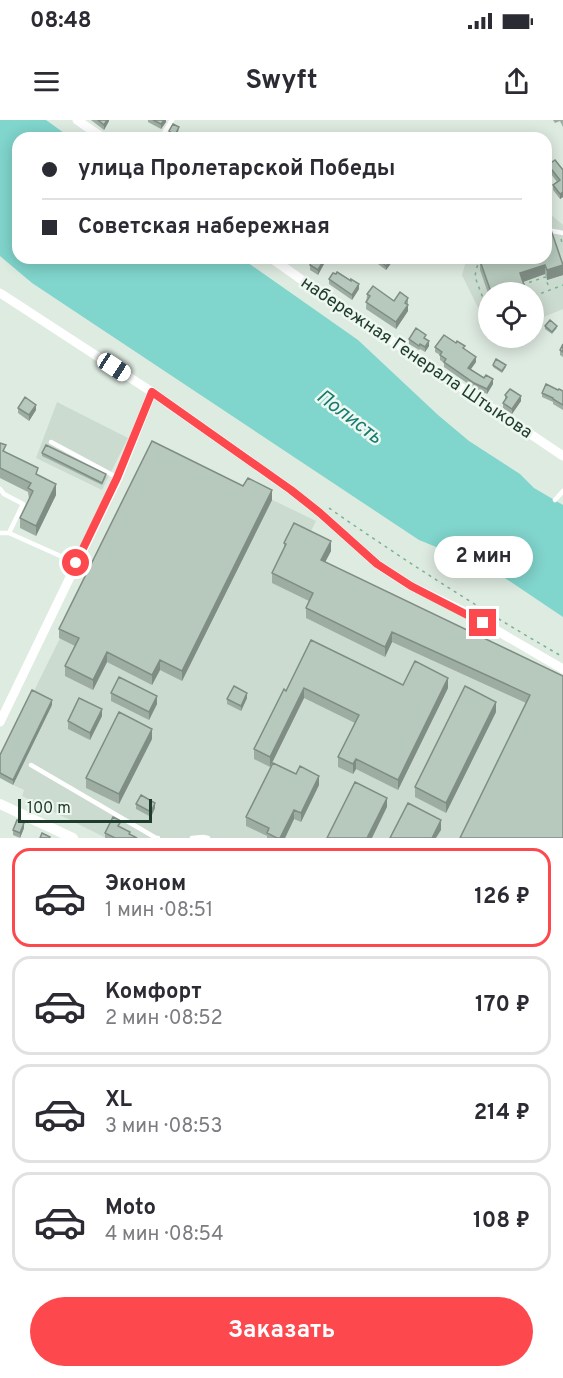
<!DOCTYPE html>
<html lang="ru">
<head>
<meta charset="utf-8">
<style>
  :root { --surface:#fff; --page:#f7f7f7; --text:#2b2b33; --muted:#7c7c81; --line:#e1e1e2; --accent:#fd494e }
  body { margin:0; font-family:Overpass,sans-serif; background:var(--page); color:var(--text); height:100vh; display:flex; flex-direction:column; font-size:22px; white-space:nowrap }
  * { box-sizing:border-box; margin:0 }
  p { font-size:20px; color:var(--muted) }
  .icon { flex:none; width:33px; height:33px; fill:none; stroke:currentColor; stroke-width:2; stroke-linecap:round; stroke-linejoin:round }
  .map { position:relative; height:718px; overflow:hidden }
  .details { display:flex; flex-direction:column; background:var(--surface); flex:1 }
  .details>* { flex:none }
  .hud { position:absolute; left:12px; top:12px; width:540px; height:132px; border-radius:18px; box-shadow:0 3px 15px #0003; display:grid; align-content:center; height:132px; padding:0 30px; background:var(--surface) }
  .buttons { position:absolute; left:478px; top:162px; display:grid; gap:12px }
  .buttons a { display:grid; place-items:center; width:66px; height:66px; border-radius:50%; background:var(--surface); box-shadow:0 3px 15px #0003; font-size:30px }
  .scale { position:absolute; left:18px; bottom:15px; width:134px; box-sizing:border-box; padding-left:6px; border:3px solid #1e3c2c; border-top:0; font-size:16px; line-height:21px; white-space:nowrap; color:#1e3c2c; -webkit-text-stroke:4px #eef7f0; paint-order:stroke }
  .end { position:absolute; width:27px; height:27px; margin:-14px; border:8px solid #fd494e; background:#fff; box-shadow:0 0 0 3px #fff }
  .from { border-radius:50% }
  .bubble { position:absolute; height:42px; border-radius:21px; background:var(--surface); box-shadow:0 3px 15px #0003; font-size:20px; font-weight:700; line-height:42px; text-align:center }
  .car { position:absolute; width:18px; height:36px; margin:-18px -9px; border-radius:8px; box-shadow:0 0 4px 2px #0007; background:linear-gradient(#fff 24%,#345 0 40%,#fff 0 76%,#345 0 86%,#fff 0) }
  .hud b { display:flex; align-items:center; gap:21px; height:57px; font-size:22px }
  .hud b+b { border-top:2px solid var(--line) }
  .hud i { width:15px; height:15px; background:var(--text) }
  ul { padding:10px 0 0; list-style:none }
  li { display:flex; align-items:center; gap:18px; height:99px; margin:0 12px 9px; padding:0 18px; border:3px solid var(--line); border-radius:18px }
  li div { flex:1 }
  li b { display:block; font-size:22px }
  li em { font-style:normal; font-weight:700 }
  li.current { border-color:var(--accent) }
  li>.icon { width:54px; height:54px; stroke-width:1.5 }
  .action { display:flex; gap:12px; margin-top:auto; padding:12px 30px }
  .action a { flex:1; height:69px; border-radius:36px; background:var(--accent); color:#fff; font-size:24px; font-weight:700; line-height:69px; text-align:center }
  .status { display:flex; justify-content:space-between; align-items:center; height:42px; padding:0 30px; background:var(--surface); direction:ltr }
  .status svg { height:16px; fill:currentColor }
  header { display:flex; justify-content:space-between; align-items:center; height:78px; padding:0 30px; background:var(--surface); font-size:27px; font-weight:700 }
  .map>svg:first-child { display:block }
  .built { fill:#ccdbd0 }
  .water { fill:#80d5cc }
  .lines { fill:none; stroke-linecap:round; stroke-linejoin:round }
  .path { stroke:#7bb192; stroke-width:1.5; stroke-dasharray:3 4.5; stroke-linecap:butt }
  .service { stroke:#fff; stroke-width:4.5 }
  .minor { stroke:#fff; stroke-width:9 }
  .tertiary { stroke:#fff; stroke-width:10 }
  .wall { fill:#9dada2 }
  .shaded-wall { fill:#7f8d84 }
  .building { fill:#b6c9bc; stroke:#7f8d84; stroke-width:1.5 }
  .route { stroke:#fd494e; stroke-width:8 }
  .labels { text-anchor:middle; stroke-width:5; stroke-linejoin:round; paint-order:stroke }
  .street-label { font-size:18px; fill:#1e3c2c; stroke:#eef7f0 }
  .water-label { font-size:20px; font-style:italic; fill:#147c71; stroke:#eef7f0 }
</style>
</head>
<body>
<div class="status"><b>08:48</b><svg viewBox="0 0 49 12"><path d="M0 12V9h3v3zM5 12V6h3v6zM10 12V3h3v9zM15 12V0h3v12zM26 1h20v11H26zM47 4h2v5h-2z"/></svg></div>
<header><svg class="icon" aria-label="menu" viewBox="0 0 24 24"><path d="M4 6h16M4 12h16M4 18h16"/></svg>Swyft<svg class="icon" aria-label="share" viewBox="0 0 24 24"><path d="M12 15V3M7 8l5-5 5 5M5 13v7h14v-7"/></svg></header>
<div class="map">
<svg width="563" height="718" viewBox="0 0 563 718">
  <rect width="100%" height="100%" fill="#deebe1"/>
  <path class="built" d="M546 88 549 93 563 105V189L534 201V172H489V196L480 192 462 155 467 138H546Z
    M57 282 128 318 102 370 36 338Z
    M152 331 243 376 248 368 316 401 307 419 331 431 321 450 563 566V718H106L22 676 24 670 13 665 52 585 32 575Z"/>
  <path class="water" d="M0 0H46L71 18H18V138H241L358 220 438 295 469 321 520 354 534 368 563 385V497L493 450 419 420 32 163 0 136Z"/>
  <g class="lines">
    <path class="path" d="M561 119 563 126
      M480 138 476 150 475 157 486 186 489 188
      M522 165 545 157 550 170
      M534 176 563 165
      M329 388C405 441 483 491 563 537"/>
    <path class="service" d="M161 18 172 0
      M546 111H553L563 113
      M51 322 118 358
      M0 369 4 374 23 384 9 413
      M555 380 563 371
      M0 413H9L76 443
      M31 645 156 718H158
      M192 718 203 717 208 718"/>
    <path class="minor" d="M77 0 103 18
      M271 138 309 165 563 336
      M0 173 152 272 291 370 320 393 377 444 411 466 463 491 563 549
      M0 602 118 358 152 272"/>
    <path class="tertiary" d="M0 684 73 718"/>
  </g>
  <path class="wall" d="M91 0H109V1L104 10Z
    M148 0H166V2L161 9 148 2Z
    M553 0H563V7L560 1 555 3Z
    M179 10 175 17 169 14V11Z
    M548 45 563 50V77L560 79 553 70V65L557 62 548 50Z
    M325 138V142L318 155 310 150V145Z
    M546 138 563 155 547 160 545 154 523 162 524 172H489V176L480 150V141L502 139Z
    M378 139 392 142 386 150 378 144Z
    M336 154 359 169 352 180 329 164V159Z
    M367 174 394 181 408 178V191L396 209 366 189Z
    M545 206 557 208 552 214 545 209Z
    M409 219 426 220 429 226 425 232 420 229 419 230 409 224Z
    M563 224V237L560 235V230Z
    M435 227 465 229 476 242 471 249 493 264 487 274 474 268 444 247V243L440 240V235L435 232Z
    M493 245 506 247 502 253 493 247Z
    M558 270 563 271V290L553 284V282L542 277V273Z
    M505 275 521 281 512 294 503 288V283L505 280Z
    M18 288 36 290 29 301 18 293Z
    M0 323 6 333 38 356 56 375 36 416 20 408V398L29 379 28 372 0 358Z
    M42 333 106 357 102 365 42 336Z
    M243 366 272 380 182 561 160 550 152 565 107 542 93 570 65 556V546L75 526 59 518V509Z
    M284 423 331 431 325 442 563 556 526 583 392 522 385 537 306 498V488L309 481 272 463V453L284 428Z
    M311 520 403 565 448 568 398 670 356 649 353 654 338 647V637L355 603 304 578 270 647 254 639V629L286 571Z
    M111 573 157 584 149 600 111 581Z
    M247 578 241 591 227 584V579Z
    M52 585 13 665 0 658V635Z
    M496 592 446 693 415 677V667Z
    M102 596 90 620 68 609V601Z
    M152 619 119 684 86 668V658Z
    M319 665 301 702 294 699 285 718H267V716L246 706V697Z
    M136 684 155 688 151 697 136 689Z
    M121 706 120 707 137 718H105V713Z
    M24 708 20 718 13 715V710Z"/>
  <path class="shaded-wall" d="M107 0H109V1L104 10V5Z
    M164 0H166V2L161 9V4Z
    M563 72V77L560 79V74Z
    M325 138V142L318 155V150Z
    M392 138V142L386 150V146Z
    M545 145V154L520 163V153Z
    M563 145V155L547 160V150Z
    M359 164V169L352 180V175Z
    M524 165V172H501Z
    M408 185V191L396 209V202Z
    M429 221V226L425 232V227Z
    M476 237V242L468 253V248Z
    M493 259V264L487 274V269Z
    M521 276V281L512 294V289Z
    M36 285V290L29 301V295Z
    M56 364V375L36 416V406Z
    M272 370V380L182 561V551Z
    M331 421V431L321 450V440Z
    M392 512V522L385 537V527Z
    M107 532V542L93 570V560Z
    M160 540V550L152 565V555Z
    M448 558V568L398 670V660Z
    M304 568V578L270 647V637Z
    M247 573V578L241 591V586Z
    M157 576V584L149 600V592Z
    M52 580V585L13 665V660Z
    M496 582V592L446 693V683Z
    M102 589V596L90 620V613Z
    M152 609V619L119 684V674Z
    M356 639V649L353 654V644Z
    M319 656V665L301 702V693Z
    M387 678V687L372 718H367Z
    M155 683V688L151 697V692Z
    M294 690V699L285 718H280Z
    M441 700V710L436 718H432Z
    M24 703V708L20 718V713Z"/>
  <path class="building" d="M98 0H107L104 5Z
    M153 0H164L161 4Z
    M173 4 179 7 175 15 169 11Z
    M555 40 563 50V72L560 74 553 65 560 60 548 45Z
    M551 110 563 145 547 150 545 145 520 153 524 165 501 172H491L480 141 487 138H501L502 139 546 138V111Z
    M314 138H325L318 150 310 145Z
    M379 138H392L386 146 378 139Z
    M337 152 351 161V159L359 164 352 175 329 159 333 153 336 154Z
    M373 166 394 181 400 172 408 178 405 183 408 185 396 202 366 182 370 176 367 174Z
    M536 184 539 190 534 192V185Z
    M550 200 557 206 552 212 545 206Z
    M416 208 426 215 424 218 429 221 425 227 420 224 419 226 409 219Z
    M444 215 456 223 457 221 465 226 463 228 476 237 468 248 484 258 486 255 493 259 487 269 474 263 444 242 446 239 440 235 442 232 435 227Z
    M563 224V232L560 230Z
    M496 239 506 245 502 251 493 245Z
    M546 264 558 270 559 269 563 271V285L553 279V278L542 273Z
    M510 269 521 276 512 289 503 283 507 277 505 275Z
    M25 277 36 285 29 295 18 288Z
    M152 321 243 366 248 358 272 370 182 551 160 540 152 555 107 532 93 560 65 546 79 518 59 509Z
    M0 323 6 325 3 331 38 348 36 354 56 364 36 406 20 398 33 371 28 368 31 363 0 348Z
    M46 325 106 354 102 363 42 333Z
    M294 403 331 421 321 440 563 556V718H460L530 575 392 512 385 527 306 488 313 473 272 453 286 424 284 423Z
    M311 520 403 565 415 541 448 558 398 660 356 639 353 644 338 637 359 595 304 568 270 637 254 629 284 569 286 571Z
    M119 557 157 576 149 592 111 573Z
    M234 566 247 573 241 586 227 579Z
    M465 566 496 582 446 683 415 667Z
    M32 570 52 580 13 660 0 653V635Z
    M79 578 102 589 90 613 68 601Z
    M119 592 152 609 119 674 86 658Z
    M273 643 296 654 300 646 319 656 301 693 294 690 280 718H277L267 713 269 708 246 697Z
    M355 662 387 678 367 718H327Z
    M141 675 155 683 151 692 136 684Z
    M408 683 441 700 432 718H390Z
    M113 697 121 701 118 706 130 712 129 714 137 718H115L105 713Z
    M17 700 24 703 20 713 13 710Z
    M42 713 50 717 49 718H40Z"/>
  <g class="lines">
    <path class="route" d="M76 443 117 358 152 272 291 370 320 393 377 444 411 466 483 503"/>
  </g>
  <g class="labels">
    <g class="street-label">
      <text transform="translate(417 237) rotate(34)" y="6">набережная Генерала Штыкова</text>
    </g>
    <g class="water-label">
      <text transform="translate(350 296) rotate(37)" y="7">Полисть</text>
    </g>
  </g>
</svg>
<div class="buttons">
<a><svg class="icon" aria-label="locate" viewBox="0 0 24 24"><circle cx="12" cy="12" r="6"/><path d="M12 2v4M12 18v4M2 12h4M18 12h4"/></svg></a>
</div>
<div class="scale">100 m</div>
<i class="end from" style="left:76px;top:443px"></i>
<i class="end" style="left:483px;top:503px"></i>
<div class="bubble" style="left:434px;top:416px;width:99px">2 мин</div>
<i class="car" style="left:114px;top:247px;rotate:123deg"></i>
<div class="hud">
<b><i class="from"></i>улица Пролетарской Победы</b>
<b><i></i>Советская набережная</b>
</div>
</div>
<section class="details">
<ul>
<li class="current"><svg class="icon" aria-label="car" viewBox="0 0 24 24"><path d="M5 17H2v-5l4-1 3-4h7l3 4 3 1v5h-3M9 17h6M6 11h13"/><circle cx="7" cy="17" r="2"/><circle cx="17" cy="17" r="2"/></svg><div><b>Эконом</b><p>1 мин · 08:51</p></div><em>126 ₽</em></li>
<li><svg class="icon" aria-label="car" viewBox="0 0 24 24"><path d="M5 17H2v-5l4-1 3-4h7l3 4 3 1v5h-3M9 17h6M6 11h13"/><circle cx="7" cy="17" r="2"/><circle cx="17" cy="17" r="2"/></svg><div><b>Комфорт</b><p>2 мин · 08:52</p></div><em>170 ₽</em></li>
<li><svg class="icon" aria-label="car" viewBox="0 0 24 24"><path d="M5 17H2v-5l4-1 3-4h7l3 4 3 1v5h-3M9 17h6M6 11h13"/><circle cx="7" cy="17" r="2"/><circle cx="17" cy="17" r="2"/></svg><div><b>XL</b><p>3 мин · 08:53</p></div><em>214 ₽</em></li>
<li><svg class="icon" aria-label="car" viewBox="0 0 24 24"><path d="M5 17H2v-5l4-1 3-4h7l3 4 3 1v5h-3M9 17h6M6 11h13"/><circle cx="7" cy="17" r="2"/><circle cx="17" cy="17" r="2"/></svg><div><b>Moto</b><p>4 мин · 08:54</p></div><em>108 ₽</em></li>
</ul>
<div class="action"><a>Заказать</a></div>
</section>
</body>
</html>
